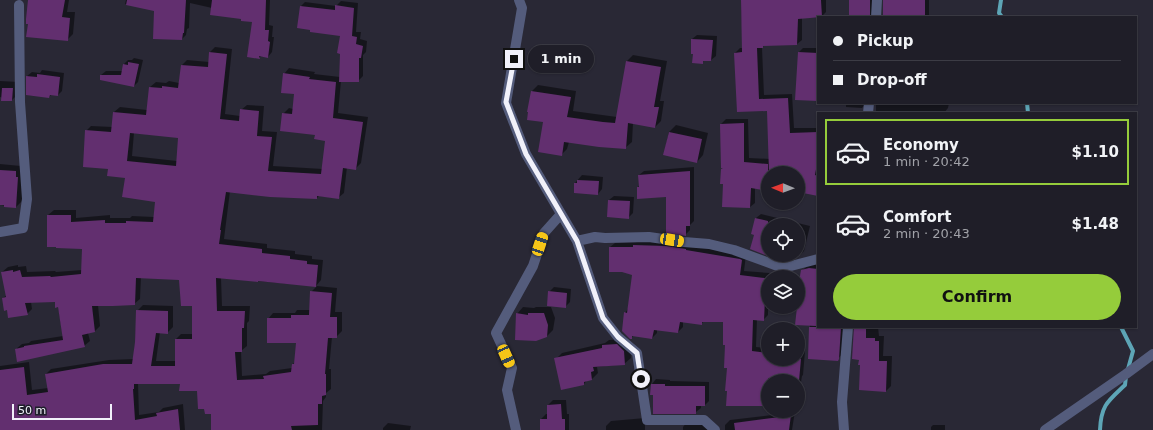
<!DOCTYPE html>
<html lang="en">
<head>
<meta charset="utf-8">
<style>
  :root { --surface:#1f1e28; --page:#2c2b34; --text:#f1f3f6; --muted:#a1a2a8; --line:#3c3c45; --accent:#95cc3b }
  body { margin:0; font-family:"DejaVu Sans",sans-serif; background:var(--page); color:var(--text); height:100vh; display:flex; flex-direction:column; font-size:15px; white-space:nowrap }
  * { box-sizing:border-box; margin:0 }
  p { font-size:13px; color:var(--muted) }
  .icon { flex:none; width:22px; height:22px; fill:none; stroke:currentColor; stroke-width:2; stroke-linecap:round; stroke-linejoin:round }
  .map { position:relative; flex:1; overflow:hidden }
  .details { position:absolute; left:817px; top:112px; width:320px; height:216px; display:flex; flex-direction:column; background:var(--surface); border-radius:0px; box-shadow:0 1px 3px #0004,0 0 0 1px var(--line) }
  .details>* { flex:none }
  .hud { position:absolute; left:817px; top:16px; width:320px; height:88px; border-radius:0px; box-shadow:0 1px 3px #0004,0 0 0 1px var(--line); display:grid; align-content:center; height:88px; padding:0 16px; background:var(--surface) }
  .needle { width:26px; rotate:271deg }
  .fabs { position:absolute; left:761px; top:166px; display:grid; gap:8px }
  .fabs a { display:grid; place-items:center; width:44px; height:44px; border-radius:50%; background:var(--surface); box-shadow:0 1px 3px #0004,0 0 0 1px var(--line); font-size:20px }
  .scale { position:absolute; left:12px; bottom:10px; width:100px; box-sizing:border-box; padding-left:4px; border:2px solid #f1f1fa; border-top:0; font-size:11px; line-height:14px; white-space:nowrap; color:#f1f1fa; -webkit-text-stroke:3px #1f1f2b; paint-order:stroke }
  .end { position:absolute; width:18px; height:18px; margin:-9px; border:5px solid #f1f1fa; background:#111; box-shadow:0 0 0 2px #111 }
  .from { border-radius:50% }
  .bubble { position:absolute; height:28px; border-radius:14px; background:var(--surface); box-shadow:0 1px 3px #0004,0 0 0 1px var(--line); font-size:13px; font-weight:700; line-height:28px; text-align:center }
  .car { position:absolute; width:12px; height:24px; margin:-12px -6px; border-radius:5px; box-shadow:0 0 3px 1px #0007; background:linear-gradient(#f5c518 24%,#345 0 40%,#f5c518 0 76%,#345 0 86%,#f5c518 0) }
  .hud b { display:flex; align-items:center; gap:14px; height:38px; font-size:15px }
  .hud b+b { border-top:1px solid var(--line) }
  .hud i { width:10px; height:10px; background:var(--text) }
  ul { padding:7px 0 0; list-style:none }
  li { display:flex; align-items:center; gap:12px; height:66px; margin:0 8px 6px; padding:0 8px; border:2px solid transparent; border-radius:0px }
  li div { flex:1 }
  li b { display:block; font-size:15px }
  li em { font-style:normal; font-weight:700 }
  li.current { border-color:var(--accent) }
  li>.icon { width:36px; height:36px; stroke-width:1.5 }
  .action { display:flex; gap:8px; margin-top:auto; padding:8px 16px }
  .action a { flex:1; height:46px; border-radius:24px; background:var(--accent); color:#111; font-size:16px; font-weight:700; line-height:46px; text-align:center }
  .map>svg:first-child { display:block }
  .shadow { fill:#0007; fill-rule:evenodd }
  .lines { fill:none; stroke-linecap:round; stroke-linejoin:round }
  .stream { stroke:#5da5b6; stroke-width:4 }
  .building { fill:#622f6f; fill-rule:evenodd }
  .minor { stroke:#545c7c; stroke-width:10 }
  .route { stroke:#f1f1fa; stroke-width:5 }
</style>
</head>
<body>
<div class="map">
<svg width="1153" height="430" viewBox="0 0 1153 430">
  <rect width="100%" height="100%" fill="#292835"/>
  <path class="shadow" d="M29 0H69L67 12H75L73 34 67 40 29 23Z
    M126 0H270L269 25 273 26 272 37H274L272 52 268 57 261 56 259 58 248 56 253 21 212 8 190 3 189 28 187 29 186 35 182 39 155 10 125 4Z
    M741 0H826V12L821 17 802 18V40L797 44H765L762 48 764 95 792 94 794 128H818V195L798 191V173H768V190L755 188V203L750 207 724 183 722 170 724 168 721 124 726 119H748L749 158 770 159 768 110 738 111 735 53 740 48H743Z
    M850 0H875L876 17H849Z
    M884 0H929V17H883Z
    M341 1 358 3 356 32H361L360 39 367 41 366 52 363 55V76L358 81H341L338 113 368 117 361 163 355 169 347 167 344 193 338 198 319 196 317 198 230 191 224 239 267 244V248L295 251V254L312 256V259L323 260 321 280 316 286 221 278 222 306H250L249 321 247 323V346L241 351 242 376 266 374 270 371 292 368 293 364 295 362 297 342 268 319 273 313H295L297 310H310L311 292 317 286 337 288 335 312H342V331L336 337H332L329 369H331V389L326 393V397L323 401 322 430H248L198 390 181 383H138L139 415 159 412 163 408 183 404 185 430H0V366L29 362 32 390 48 388 46 374 51 369 109 360 134 359 137 311 143 305 173 306V327L167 333 160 332 156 361H176V339L181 334H193V305L180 279 141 277 140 299 134 304 98 305 100 326 95 331 88 333 90 341 84 346 16 349 22 344 29 343 31 341 63 336 58 306 56 301 31 302 32 309 27 314 8 309 3 298 7 295 2 272 8 267 18 265V267L26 266 27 272 55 271 56 272 82 270 83 248 48 215 54 210H76V218L110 215V218H130L132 216 154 217 156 201 126 177 109 168 86 131 91 126 113 127 114 112 120 107 147 110 150 87 156 82 166 83 169 81 179 83 182 65 187 60 209 62 210 52 215 47 232 49 225 114 240 116 241 110 247 105 264 106 262 131 277 132 273 166 323 169 327 140 283 114 289 108 293 109 295 94 284 74 289 68 315 72 314 74 340 77 341 35 301 6 305 2 336 6ZM134 133 179 137 177 161 132 156Z
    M697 35 717 36 716 56 711 60H705L702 62 692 39Z
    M803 48H818V100L799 52Z
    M633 55 667 61 660 101H664L661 121 655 127 633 123 632 142 625 148 569 142 567 149 561 155 544 122 532 91 538 85 576 91 573 111 617 117 627 61Z
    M134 58 143 60 138 82 134 86 101 75 106 71H123L124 64 128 60H132Z
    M42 70 64 73 62 91 58 95H51L49 97 27 76 32 72 40 73Z
    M0 81 19 82 18 94 12 100 0 97Z
    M846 103H866L862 108 846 107Z
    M876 103H949L948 108 944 113 921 111 919 112H898V113H876Z
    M676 125 708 133 703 155 697 162 664 154 669 132Z
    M0 164 21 166 24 171 22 201 16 207 0 205Z
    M694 167V221L690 225V230L685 235 667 196 638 187 640 185 639 175 644 171Z
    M582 175 603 177 602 189 598 194 575 183Z
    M614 196 634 197 633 213 628 218 609 200Z
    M761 214 810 226 804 251 799 256 786 259 772 255H798V225H768V254L755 234 752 233 756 218Z
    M639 240 672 242 746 255 744 271 770 273 769 277H768V315L763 320 757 319 756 347 768 348V359H798V350L805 351 803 375 802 376 798 400V381H768V405L728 367 724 321H704L701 324 683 321V327L678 332 657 329V333L652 338 634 335 631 338 625 313 628 309 633 274 610 247 615 243 637 242Z
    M814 264H818V327H845L843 353 837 360 809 358 810 325 798 307V299L802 271 807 266Z
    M554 287 571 289 570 302 565 307 549 292Z
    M523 307 534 308 536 307H551L555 318 553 330 546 337 517 314Z
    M855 327H878L879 336H884L883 356H892L891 386 886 391 861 364Z
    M623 339 630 344 631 358 624 364 597 367 598 373 592 379 587 380 584 384 556 359 562 353 605 343 609 340Z
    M656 379 670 380V381L709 382V401L705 405H701V408L696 412H654V394H651L652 384Z
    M553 400H566L567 414H569V430H541V419L546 414H548V405Z
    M780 411H795L792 430H725V425L730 420 780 414Z
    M645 418V430H606V426L611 421Z
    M687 422 707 423 710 430H683V427Z
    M388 423 411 426 410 430H383V428Z
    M933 425H945V430H931V427Z"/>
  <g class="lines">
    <path class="stream" d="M1001 0 999 13 1002 17
      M1027 103 1028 113
      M1121 327 1133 351 1128 369
      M1100 430C1101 405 1108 401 1125 385L1126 376"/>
  </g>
  <path class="building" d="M28 0H65L62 17 70 18 68 41 26 37 28 24H26V19Z
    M127 0H186L184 33H183L182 40 153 39 154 11 126 5Z
    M212 0H266L265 30H269L268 41 270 42 268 58 259 56 260 59 247 57 252 22 241 21V19L210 15Z
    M741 0H821L822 17 798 19 797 45 763 46V48H757L759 99 788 98 790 133 818 132V158L815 175 818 176V196L798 192V173H769L767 111 737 112 734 53 742 52Z
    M849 0H870V17H849Z
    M883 0H925V17H883Z
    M335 5 354 8 352 36 357 37 356 44 363 46 361 58H359V82H339L340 54 337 53 340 36 310 32V30L297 28 300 6 335 10Z
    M691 39 713 40 711 61H703V64L692 63 693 54H691Z
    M209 52 227 54 220 119 239 121 240 109 259 111 257 136 272 137 268 171 321 174 325 141 314 139 315 135 280 131 282 113 292 114 294 94 281 93 283 73 310 77 309 79 336 82 333 118 363 122 356 170 343 168 339 199 317 196V199L270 197 226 192 220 230H221L219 244 262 249V253L290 256V259L307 261V264L318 265 316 287 258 281V282L216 278 217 311H245L244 328H242V352H235L237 380 264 379 263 376 291 372 292 364H294L296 343H267V318H291V315H309L310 291 332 293 330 317H337V338H328L325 374H326V395L322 396V404H318V425L291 426 292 430H211V414H205L204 409H198L197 391H179L180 384H134V389H133L135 420 157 416 156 413 178 409 180 430H0V370L24 367 27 395 48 392 45 374 103 364H132L135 342 136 310 168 311V334L156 333 151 366H175V339H192V306H181L179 280 136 278 135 305 113 306H92L95 332 82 335 85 347 17 362 15 349 24 347V346L63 340 58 307 55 308V302L25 303 28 315 8 318 7 310 4 311 2 298 6 297 1 272 13 270V272L20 270 22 277 50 276 51 277 81 274 82 249 56 248V247H47V215H71V222L105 220V223H126V221L153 222 155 202 122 197 125 178 107 176 108 169 83 167 85 130 111 132 113 112 146 115 149 87 162 88V86L178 88 181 65 208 67ZM130 133 178 138 176 166 127 161Z
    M798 52 818 53V101L795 100Z
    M626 61 661 67 654 107H659L655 128 628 123 626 149 599 147 564 142 562 156 538 152 543 122 527 120 528 112H527L531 91 571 97 567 117 603 122 615 123Z
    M128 62 139 64 134 87 100 80V75H121L123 64 128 65Z
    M37 74 60 77 58 96 50 95 49 98 26 95V76L37 77Z
    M2 88H13L12 101H1Z
    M744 123V162L768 164V191L751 188 750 208 722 207 723 184H720L721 169H723L721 168 720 124Z
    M669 132 702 139 697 163 663 155Z
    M0 170 16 171V177H18L16 208 4 207V205H0Z
    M690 171V226H686V236L666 233V197L637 199V187H639L638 175Z
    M577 180 599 181 598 195 574 193V183H577Z
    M608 200 630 201 629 219 607 217Z
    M755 218 768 221V256L750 249 754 235 751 234Z
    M633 245 666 246 686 249V250L740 259 742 260 740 275 765 278 763 298H765L764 321 753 320 752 351 768 353V359H801L799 381 768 378V406H726L727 391H725L727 368H724L725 345H723V322H702V325L680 322 678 333 654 330 652 339 632 336V339H630L622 331 624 312 627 313 632 275 622 272H609V247H633Z
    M809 268 818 269 816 326 795 325 797 307H798V288L801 270Z
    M548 291 567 293 566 308 547 306Z
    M516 313 528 315V313H544L548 325 547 337 536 341 515 340Z
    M809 327H841L839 359 838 361 808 359Z
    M854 327H866V338H875V341H879V361H887L886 392 859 390 860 365H858L859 360 852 359Z
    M617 344 624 351 625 365 593 367 594 371 591 372 592 380 584 382V385L561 390 554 358 602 348V345Z
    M651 384H665V386H705V406H696V414H653V395H650Z
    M561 404 562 419H565V430H540V419H547V405Z
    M779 413 791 415 789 430H735L734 423 780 417Z"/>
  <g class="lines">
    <path class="minor" d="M519 0 522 8 506 103 526 154 577 241 603 318 618 337 637 353 647 420H704L715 430
      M876 17 877 0
      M868 113 869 103
      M0 232 23 228 27 199 20 102 19 5
      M577 241 595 237 605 238 649 237 684 242 709 244 734 250 783 268 818 259
      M516 430 507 390 512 368 496 333 533 266 544 233 561 214
      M844 430 842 402 848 327
      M1045 430 1126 374 1153 354"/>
  </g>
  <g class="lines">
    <path class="route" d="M514 59 506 102 526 154 577 241 603 318 618 337 637 353 641 379"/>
  </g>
</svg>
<div class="fabs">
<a><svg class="needle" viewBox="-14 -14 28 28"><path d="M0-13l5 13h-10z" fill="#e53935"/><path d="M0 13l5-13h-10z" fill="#a1a2a8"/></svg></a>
<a><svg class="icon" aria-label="locate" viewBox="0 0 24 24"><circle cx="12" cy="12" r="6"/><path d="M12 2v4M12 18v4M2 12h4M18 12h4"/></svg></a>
<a><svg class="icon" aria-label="layers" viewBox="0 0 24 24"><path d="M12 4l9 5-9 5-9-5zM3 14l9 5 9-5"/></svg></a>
<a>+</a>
<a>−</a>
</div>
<div class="scale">50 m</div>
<i class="end from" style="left:641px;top:379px"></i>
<i class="end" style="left:514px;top:59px"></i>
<div class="bubble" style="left:528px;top:45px;width:66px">1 min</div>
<i class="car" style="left:672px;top:240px;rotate:99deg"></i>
<i class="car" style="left:540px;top:244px;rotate:18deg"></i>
<i class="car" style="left:506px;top:356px;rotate:156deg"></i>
<div class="hud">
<b><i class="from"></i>Pickup</b>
<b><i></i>Drop-off</b>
</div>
<section class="details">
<ul>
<li class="current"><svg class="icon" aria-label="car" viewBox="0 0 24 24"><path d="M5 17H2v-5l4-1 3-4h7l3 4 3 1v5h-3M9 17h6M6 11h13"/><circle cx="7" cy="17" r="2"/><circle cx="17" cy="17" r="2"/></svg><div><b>Economy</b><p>1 min · 20:42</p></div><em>$1.10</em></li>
<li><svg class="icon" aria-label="car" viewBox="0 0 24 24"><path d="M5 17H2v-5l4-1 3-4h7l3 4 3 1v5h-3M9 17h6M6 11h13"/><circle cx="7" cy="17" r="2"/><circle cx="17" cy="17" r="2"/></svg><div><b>Comfort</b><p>2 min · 20:43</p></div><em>$1.48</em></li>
</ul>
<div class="action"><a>Confirm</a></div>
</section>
</div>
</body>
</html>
